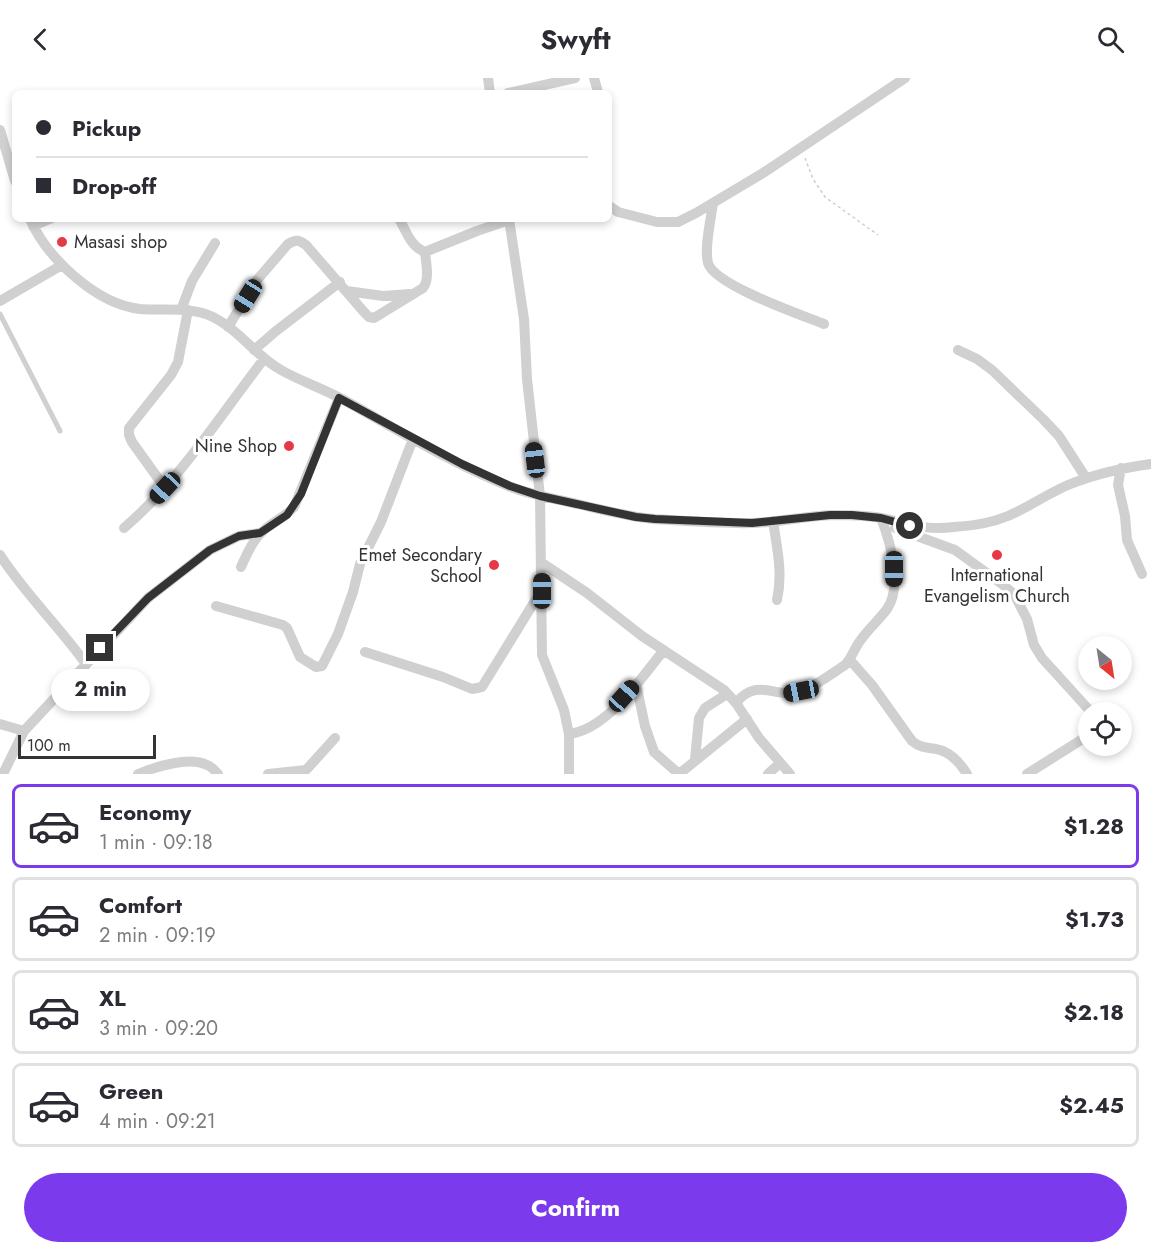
<!DOCTYPE html>
<html lang="en">
<head>
<meta charset="utf-8">
<style>
  :root { --surface:#fff; --page:#f2f2f3; --text:#2b2b33; --muted:#7c7c81; --line:#e1e1e2; --accent:#7c3aed }
  body { margin:0; font-family:Jost,sans-serif; background:var(--page); color:var(--text); height:100vh; display:flex; flex-direction:column; font-size:22px; white-space:nowrap }
  * { box-sizing:border-box; margin:0 }
  p { font-size:20px; color:var(--muted) }
  .icon { flex:none; width:33px; height:33px; fill:none; stroke:currentColor; stroke-width:2; stroke-linecap:round; stroke-linejoin:round }
  .map { position:relative; height:696px; overflow:hidden }
  .drawer { display:flex; flex-direction:column; background:var(--surface); flex:1 }
  .drawer>* { flex:none }
  .guide { position:absolute; left:12px; top:12px; width:600px; height:132px; border-radius:9px; box-shadow:0 3px 9px #0003; display:grid; align-content:center; height:132px; padding:0 24px; background:var(--surface) }
  .needle { width:39px; rotate:150deg }
  .tools { position:absolute; left:1078px; top:558px; display:grid; gap:12px }
  .tools a { display:grid; place-items:center; width:54px; height:54px; border-radius:50%; background:var(--surface); box-shadow:0 3px 9px #0003; font-size:30px }
  .scale { position:absolute; left:18px; bottom:15px; width:138px; box-sizing:border-box; padding-left:6px; border:3px solid #333; border-top:0; font-size:16px; line-height:21px; white-space:nowrap; color:#333; -webkit-text-stroke:4px #fff; paint-order:stroke }
  .end { position:absolute; width:27px; height:27px; margin:-14px; border:8px solid #333; background:#fff; box-shadow:0 0 0 3px #fff }
  .from { border-radius:50% }
  .bubble { position:absolute; height:42px; border-radius:21px; background:var(--surface); box-shadow:0 3px 9px #0003; font-size:20px; font-weight:700; line-height:42px; text-align:center }
  .car { position:absolute; width:18px; height:36px; margin:-18px -9px; border-radius:8px; box-shadow:0 0 4px 2px #0007; background:linear-gradient(#222 24%,#8ab4d8 0 40%,#222 0 76%,#8ab4d8 0 86%,#222 0) }
  .guide b { display:flex; align-items:center; gap:21px; height:57px; font-size:22px }
  .guide b+b { border-top:2px solid var(--line) }
  .guide i { width:15px; height:15px; background:var(--text) }
  ul { padding:10px 0 0; list-style:none }
  li { display:flex; align-items:center; gap:18px; height:84px; margin:0 12px 9px; padding:0 12px; border:3px solid var(--line); border-radius:9px }
  li div { flex:1 }
  li b { display:block; font-size:22px }
  li em { font-style:normal; font-weight:700 }
  li.on { border-color:var(--accent) }
  li>.icon { width:54px; height:54px; stroke-width:1.5 }
  .action { display:flex; gap:12px; margin-top:auto; padding:12px 24px }
  .action a { flex:1; height:69px; border-radius:36px; background:var(--accent); color:#fff; font-size:24px; font-weight:700; line-height:69px; text-align:center }
  header { display:flex; justify-content:space-between; align-items:center; height:78px; padding:0 24px; background:var(--surface); font-size:27px; font-weight:700 }
  .map>svg:first-child { display:block }
  .lines { fill:none; stroke-linecap:round; stroke-linejoin:round }
  .path { stroke:#cdcdcd; stroke-width:1.5; stroke-dasharray:3 3; stroke-linecap:butt }
  .lane { stroke:#d0d0d0; stroke-width:5 }
  .street { stroke:#d0d0d0; stroke-width:10 }
  .route { stroke:#333; stroke-width:8 }
  .poi-dot { fill:#e63946; stroke:#fff; stroke-width:2 }
  .labels { text-anchor:middle; stroke-width:6; stroke-linejoin:round; paint-order:stroke }
  .poi-label { font-size:18px; fill:#333; stroke:#fff; text-anchor:end }
</style>
</head>
<body>
<header><svg class="icon" aria-label="back" viewBox="0 0 24 24"><path d="M15 5l-7 7 7 7"/></svg>Swyft<svg class="icon" aria-label="search" viewBox="0 0 24 24"><circle cx="10" cy="10" r="6"/><path d="M15 15l6 6"/></svg></header>
<div class="map">
<svg width="1151" height="696" viewBox="0 0 1151 696">
  <rect width="100%" height="100%" fill="#fff"/>
  <g class="lines">
    <path class="path" d="M805 80 813 101 825 119 878 157"/>
    <path class="lane" d="M0 236 60 353"/>
    <path class="street" d="M488 0 490 15
      M594 0 598 14
      M508 15 575 0
      M0 52 15 103
      M713 125C711 141 704 170 708 185 714 207 802 237 824 246
      M609 128 618 134 657 144H678L696 135 763 95 905 0
      M30 141C47 180 96 226 140 231 164 233 190 228 213 239 239 252 256 278 281 292 300 303 322 310 342 321 397 351 452 386 511 409 534 418 558 421 582 427 606 433 630 439 654 441 685 443 723 446 753 445 779 444 806 438 832 437 848 437 866 437 881 440 909 445 923 453 954 449 972 448 991 445 1008 438 1029 429 1047 416 1068 407 1095 396 1122 390 1151 386
      M399 141C407 154 410 168 425 174L477 153 509 142
      M509 141 524 241 527 301 540 418 542 577 564 632 569 656V696
      M33 148 50 141
      M347 213 383 218 410 216
      M0 223 62 187
      M181 232 192 203 215 165
      M228 249 257 202 288 166C296 161 299 162 306 167L364 234 369 239 374 240 423 210C430 201 426 186 425 174
      M254 272 276 253 340 204
      M958 272 977 281 992 292 1043 341 1059 358 1086 400
      M1121 390 1118 407 1125 438 1127 462 1142 496
      M165 410 132 364 129 357V350L171 297 178 284 188 232
      M773 443C777 470 783 495 777 522
      M124 450C180 402 219 339 264 281
      M895 450 955 472 1002 506 1014 516 1027 541 1034 567 1042 580 1091 634
      M0 477C25 516 59 548 86 586
      M542 485 587 515 642 558 724 612 736 625 759 660 790 696
      M241 489C246 478 251 465 260 456 270 445 284 440 294 429L339 320
      M216 528 283 547 287 550 300 579 316 589 322 588 338 556 353 514 360 486 381 444 413 361
      M365 574 443 599 472 611 482 609 541 513
      M850 582 872 607 912 663C924 673 933 668 945 674 954 678 962 688 967 696
      M636 606 645 648 654 674 679 696
      M736 625C758 598 776 622 801 613 816 608 831 596 845 587 852 580 854 571 860 563 868 551 879 542 887 531 903 508 890 463 881 440
      M0 646 24 653
      M569 656C607 652 641 600 664 572
      M695 681 699 640 705 630 727 616
      M3 696 24 653 148 520 210 472 239 458 260 455
      M138 696C155 689 189 678 207 687 211 688 215 693 218 696
      M268 696 306 692 335 660
      M679 696 747 641
      M768 696 780 685
      M1027 696 1089 657"/>
  </g>
  <g class="lines">
    <path class="route" d="M100 570 148 520 210 472 239 458 260 455 287 437 301 416 339 320 462 386 510 408 540 418 636 439 655 441 752 445 830 437H852L881 440 910 448"/>
  </g>
  <g class="poi-dot">
    <circle cx="62" cy="164" r="6"/>
    <circle cx="289" cy="368" r="6"/>
    <circle cx="997" cy="477" r="6"/>
    <circle cx="494" cy="487" r="6"/>
  </g>
  <g class="labels">
    <g class="poi-label">
      <text x="74" y="170" text-anchor="start">Masasi shop</text>
      <text x="277" y="374">Nine Shop</text>
      <text x="482" y="483">Emet Secondary<tspan x="482" dy="21">School</tspan></text>
      <text x="997" y="503" text-anchor="middle">International<tspan x="997" dy="21">Evangelism Church</tspan></text>
    </g>
  </g>
</svg>
<div class="tools">
<a><svg class="needle" viewBox="-14 -14 28 28"><path d="M0-13l5 13h-10z" fill="#e53935"/><path d="M0 13l5-13h-10z" fill="#7c7c81"/></svg></a>
<a><svg class="icon" aria-label="locate" viewBox="0 0 24 24"><circle cx="12" cy="12" r="6"/><path d="M12 2v4M12 18v4M2 12h4M18 12h4"/></svg></a>
</div>
<div class="scale">100 m</div>
<i class="end from" style="left:910px;top:448px"></i>
<i class="end" style="left:100px;top:570px"></i>
<div class="bubble" style="left:51px;top:591px;width:99px">2 min</div>
<i class="car" style="left:248px;top:218px;rotate:212deg"></i>
<i class="car" style="left:535px;top:382px;rotate:353deg"></i>
<i class="car" style="left:165px;top:410px;rotate:223deg"></i>
<i class="car" style="left:894px;top:491px;rotate:180deg"></i>
<i class="car" style="left:542px;top:513px;rotate:0deg"></i>
<i class="car" style="left:801px;top:613px;rotate:259deg"></i>
<i class="car" style="left:624px;top:618px;rotate:42deg"></i>
<div class="guide">
<b><i class="from"></i>Pickup</b>
<b><i></i>Drop-off</b>
</div>
</div>
<section class="drawer">
<ul>
<li class="on"><svg class="icon" aria-label="car" viewBox="0 0 24 24"><path d="M5 17H2v-5l4-1 3-4h7l3 4 3 1v5h-3M9 17h6M6 11h13"/><circle cx="7" cy="17" r="2"/><circle cx="17" cy="17" r="2"/></svg><div><b>Economy</b><p>1 min · 09:18</p></div><em>$1.28</em></li>
<li><svg class="icon" aria-label="car" viewBox="0 0 24 24"><path d="M5 17H2v-5l4-1 3-4h7l3 4 3 1v5h-3M9 17h6M6 11h13"/><circle cx="7" cy="17" r="2"/><circle cx="17" cy="17" r="2"/></svg><div><b>Comfort</b><p>2 min · 09:19</p></div><em>$1.73</em></li>
<li><svg class="icon" aria-label="car" viewBox="0 0 24 24"><path d="M5 17H2v-5l4-1 3-4h7l3 4 3 1v5h-3M9 17h6M6 11h13"/><circle cx="7" cy="17" r="2"/><circle cx="17" cy="17" r="2"/></svg><div><b>XL</b><p>3 min · 09:20</p></div><em>$2.18</em></li>
<li><svg class="icon" aria-label="car" viewBox="0 0 24 24"><path d="M5 17H2v-5l4-1 3-4h7l3 4 3 1v5h-3M9 17h6M6 11h13"/><circle cx="7" cy="17" r="2"/><circle cx="17" cy="17" r="2"/></svg><div><b>Green</b><p>4 min · 09:21</p></div><em>$2.45</em></li>
</ul>
<div class="action"><a>Confirm</a></div>
</section>
</body>
</html>
